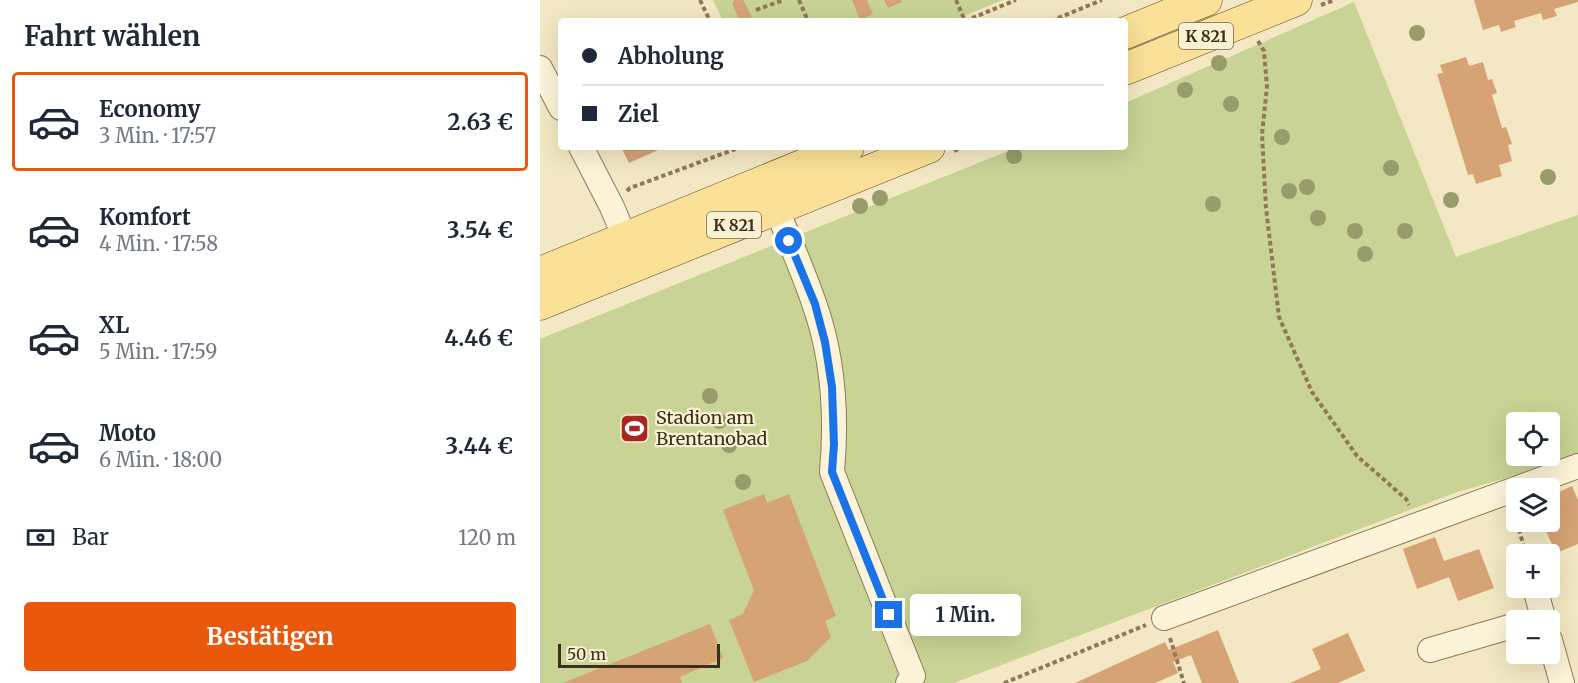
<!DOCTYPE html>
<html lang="de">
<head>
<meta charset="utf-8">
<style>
  :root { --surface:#fff; --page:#f2f2f3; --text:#1f2937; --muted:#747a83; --line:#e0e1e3; --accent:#ea580c }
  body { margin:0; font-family:Merriweather,serif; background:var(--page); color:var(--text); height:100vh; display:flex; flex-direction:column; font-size:22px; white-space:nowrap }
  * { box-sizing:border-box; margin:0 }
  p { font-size:20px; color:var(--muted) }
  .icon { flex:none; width:33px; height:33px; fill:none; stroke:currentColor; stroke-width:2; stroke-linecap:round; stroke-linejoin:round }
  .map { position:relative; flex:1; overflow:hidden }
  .panel { display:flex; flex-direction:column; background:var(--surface); width:540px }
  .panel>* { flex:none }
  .hud { position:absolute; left:18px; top:18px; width:570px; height:132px; border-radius:6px; box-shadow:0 6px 24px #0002; display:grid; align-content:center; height:132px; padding:0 24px; background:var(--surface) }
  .fabs { position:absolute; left:966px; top:412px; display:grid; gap:12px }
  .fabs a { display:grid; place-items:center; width:54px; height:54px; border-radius:6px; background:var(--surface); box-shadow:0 6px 24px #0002; font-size:30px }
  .scale { position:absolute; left:18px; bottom:15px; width:162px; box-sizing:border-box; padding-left:6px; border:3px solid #3e2f1d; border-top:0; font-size:16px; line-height:21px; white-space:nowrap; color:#3e2f1d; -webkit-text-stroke:4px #f9f1d4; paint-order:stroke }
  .end { position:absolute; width:27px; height:27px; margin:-14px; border:8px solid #1a73e8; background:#fff; box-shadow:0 0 0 3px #fff }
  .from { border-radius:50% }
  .bubble { position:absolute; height:42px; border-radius:6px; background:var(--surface); box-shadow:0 6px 24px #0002; font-size:20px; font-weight:700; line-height:42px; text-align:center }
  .hud b { display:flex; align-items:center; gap:21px; height:57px; font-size:22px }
  .hud b+b { border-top:2px solid var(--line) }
  .hud i { width:15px; height:15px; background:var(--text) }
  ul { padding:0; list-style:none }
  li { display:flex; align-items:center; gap:18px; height:99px; margin:0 12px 9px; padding:0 12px; border:3px solid transparent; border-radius:6px }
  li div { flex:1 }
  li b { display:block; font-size:22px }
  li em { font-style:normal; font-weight:700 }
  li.on { border-color:var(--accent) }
  li>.icon { width:54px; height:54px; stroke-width:1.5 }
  h2 { padding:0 24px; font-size:27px; line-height:72px }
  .pay { display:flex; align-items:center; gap:15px; height:66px; padding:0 24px; font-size:22px }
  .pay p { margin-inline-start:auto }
  .cta { display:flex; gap:12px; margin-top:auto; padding:12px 24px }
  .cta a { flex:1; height:69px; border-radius:6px; background:var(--accent); color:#fff; font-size:24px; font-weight:700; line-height:69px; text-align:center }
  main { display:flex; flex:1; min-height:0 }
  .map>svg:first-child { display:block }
  .green { fill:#c8d395; fill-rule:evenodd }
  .building { fill:#d6a375 }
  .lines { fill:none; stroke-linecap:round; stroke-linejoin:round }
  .minor-casing { stroke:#907957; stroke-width:26 }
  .major-casing { stroke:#5e462c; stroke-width:33 }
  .path { stroke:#907957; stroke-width:4; stroke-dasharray:4.5 3; stroke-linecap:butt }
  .minor { stroke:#fcf4d8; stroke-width:24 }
  .major { stroke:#fae197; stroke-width:32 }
  .tree { fill:#979c6a }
  .route { stroke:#1a73e8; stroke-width:8 }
  .labels { text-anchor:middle; stroke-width:4.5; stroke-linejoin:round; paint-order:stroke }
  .shield { fill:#f9f1d4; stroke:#766954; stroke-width:1.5 }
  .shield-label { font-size:16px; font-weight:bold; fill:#3e2f1d }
  .poi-label { font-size:18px; fill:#3e2f1d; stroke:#f9f1d4; text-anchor:start }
</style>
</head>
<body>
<main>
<section class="panel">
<h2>Fahrt wählen</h2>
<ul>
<li class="on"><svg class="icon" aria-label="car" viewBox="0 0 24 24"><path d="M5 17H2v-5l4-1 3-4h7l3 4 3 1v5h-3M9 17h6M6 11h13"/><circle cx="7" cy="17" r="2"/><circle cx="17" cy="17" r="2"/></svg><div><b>Economy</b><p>3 Min. · 17:57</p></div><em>2.63 €</em></li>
<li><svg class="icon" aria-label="car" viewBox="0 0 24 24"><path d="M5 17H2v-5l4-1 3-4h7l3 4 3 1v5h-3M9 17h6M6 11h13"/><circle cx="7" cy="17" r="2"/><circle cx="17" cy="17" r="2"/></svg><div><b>Komfort</b><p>4 Min. · 17:58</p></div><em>3.54 €</em></li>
<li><svg class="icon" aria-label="car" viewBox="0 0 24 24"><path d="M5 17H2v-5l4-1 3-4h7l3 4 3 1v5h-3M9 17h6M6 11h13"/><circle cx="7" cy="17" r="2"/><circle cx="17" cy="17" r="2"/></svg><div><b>XL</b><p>5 Min. · 17:59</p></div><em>4.46 €</em></li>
<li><svg class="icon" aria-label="car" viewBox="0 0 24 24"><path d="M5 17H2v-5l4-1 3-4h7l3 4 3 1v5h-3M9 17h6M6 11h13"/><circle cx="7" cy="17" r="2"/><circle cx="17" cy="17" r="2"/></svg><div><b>Moto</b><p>6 Min. · 18:00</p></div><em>3.44 €</em></li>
</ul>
<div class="pay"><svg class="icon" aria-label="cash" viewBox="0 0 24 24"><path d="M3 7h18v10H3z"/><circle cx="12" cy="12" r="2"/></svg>Bar<p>120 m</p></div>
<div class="cta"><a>Bestätigen</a></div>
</section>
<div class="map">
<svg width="1038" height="683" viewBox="0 0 1038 683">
  <rect width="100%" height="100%" fill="#f3e8c3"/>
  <path class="green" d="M173 0H463L411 21H183Z
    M814 2 916 257 1038 215V458L917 492 414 683H0V339L478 147H585V103ZM976 423H1010V456H976Z
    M674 8 677 16 585 55V45Z"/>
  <path class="building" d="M193 0H203L212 17 200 21 192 3 194 2Z
    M312 0H327L333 14 320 20Z
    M344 0H361L362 2 348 8Z
    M934 0H1038V2L1014 9 1017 16 1003 20 1001 13 974 21 976 27 961 32 959 25 943 30Z
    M926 57 929 66 943 62 948 80 952 79 957 93 952 95 962 128 966 127 972 144 968 145 972 161 959 165 962 176 936 184 933 174 928 175 897 74 903 73 900 65Z
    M81 147H125L89 163Z
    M1032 486 1038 500V544L1016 553 1002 522H1010V496Z
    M224 494 227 503 249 494 296 616 285 621 291 637 267 661 214 682 189 620 203 614 214 590 183 510Z
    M895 537 904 561 939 549 954 588 918 601 909 577 877 589 863 549Z
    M170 624 183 658 140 677 142 683H23Z
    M678 630 699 683H662L651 655 633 662 638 673 615 683H535L625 642 629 650Z
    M808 633 825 671 798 683H750L781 669 772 649Z"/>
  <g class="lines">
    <defs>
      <path id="minor" d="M0 68 21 108
        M41 147 72 207 85 238
        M236 208C249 239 263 271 274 303 293 356 297 416 292 472L373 676 368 683
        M995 588 1004 621
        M624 618 1038 466
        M1010 640 1022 683
        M890 650 976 625"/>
      <path id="major" d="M585 33 666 0
        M585 69 756 0
        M0 273 308 147
        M0 304 389 147"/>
    </defs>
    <use href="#minor" class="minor-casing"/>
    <use href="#major" class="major-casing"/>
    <path class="path" d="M160 0 170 21
      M259 0 268 21
      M416 0 425 21
      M781 5 795 0
      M216 10 244 0
      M425 21 476 0
      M511 21 562 0
      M718 41 724 51 727 87 722 134 726 208 739 317 772 392 817 456 866 499 869 505
      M414 151 423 147
      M87 191 90 188 201 147
      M977 522 986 555
      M630 638 644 683
      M464 683 606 625"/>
    <use href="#minor" class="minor"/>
    <use href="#major" class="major"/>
  </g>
  <g class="tree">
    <circle cx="877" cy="33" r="8"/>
    <circle cx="679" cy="63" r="8"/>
    <circle cx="645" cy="90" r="8"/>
    <circle cx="691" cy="104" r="8"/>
    <circle cx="742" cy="137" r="8"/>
    <circle cx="474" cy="156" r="8"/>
    <circle cx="851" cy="168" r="8"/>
    <circle cx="1008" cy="177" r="8"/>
    <circle cx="767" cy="187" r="8"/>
    <circle cx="749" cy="191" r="8"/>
    <circle cx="340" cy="198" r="8"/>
    <circle cx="911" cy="200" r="8"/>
    <circle cx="673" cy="204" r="8"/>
    <circle cx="320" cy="206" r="8"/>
    <circle cx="778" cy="218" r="8"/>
    <circle cx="815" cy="231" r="8"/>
    <circle cx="865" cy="231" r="8"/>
    <circle cx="825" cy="254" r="8"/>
    <circle cx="170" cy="396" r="8"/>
    <circle cx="179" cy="421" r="8"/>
    <circle cx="189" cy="445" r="8"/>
    <circle cx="203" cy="482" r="8"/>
  </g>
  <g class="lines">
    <path class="route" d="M249 241 275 304 285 342 292 387 294 444 292 472 349 615"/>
  </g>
  <defs>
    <symbol id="stadium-square" viewBox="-11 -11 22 22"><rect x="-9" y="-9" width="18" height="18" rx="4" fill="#a72620" stroke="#f9f1d4"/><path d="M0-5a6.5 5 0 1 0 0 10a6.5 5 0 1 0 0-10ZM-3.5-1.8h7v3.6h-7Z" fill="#fff"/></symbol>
  </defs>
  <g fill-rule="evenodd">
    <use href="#stadium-square" x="78" y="412" width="33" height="33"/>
  </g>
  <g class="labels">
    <g class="shield">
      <rect x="639" y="23" width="54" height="26" rx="4.5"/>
      <rect x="167" y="212" width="54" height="26" rx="4.5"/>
    </g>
    <g class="shield-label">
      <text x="666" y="42">K 821</text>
      <text x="194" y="231">K 821</text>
    </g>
    <g class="poi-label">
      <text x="116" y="424">Stadion am<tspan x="116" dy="21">Brentanobad</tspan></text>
    </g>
  </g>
</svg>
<div class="fabs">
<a><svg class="icon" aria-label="locate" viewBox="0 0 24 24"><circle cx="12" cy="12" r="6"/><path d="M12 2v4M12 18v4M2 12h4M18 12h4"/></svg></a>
<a><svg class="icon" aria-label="layers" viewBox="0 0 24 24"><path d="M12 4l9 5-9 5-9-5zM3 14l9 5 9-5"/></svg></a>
<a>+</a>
<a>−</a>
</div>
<div class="scale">50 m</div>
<i class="end from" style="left:249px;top:241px"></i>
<i class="end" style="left:349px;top:615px"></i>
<div class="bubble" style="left:370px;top:594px;width:111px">1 Min.</div>
<div class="hud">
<b><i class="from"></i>Abholung</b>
<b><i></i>Ziel</b>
</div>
</div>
</main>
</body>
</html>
